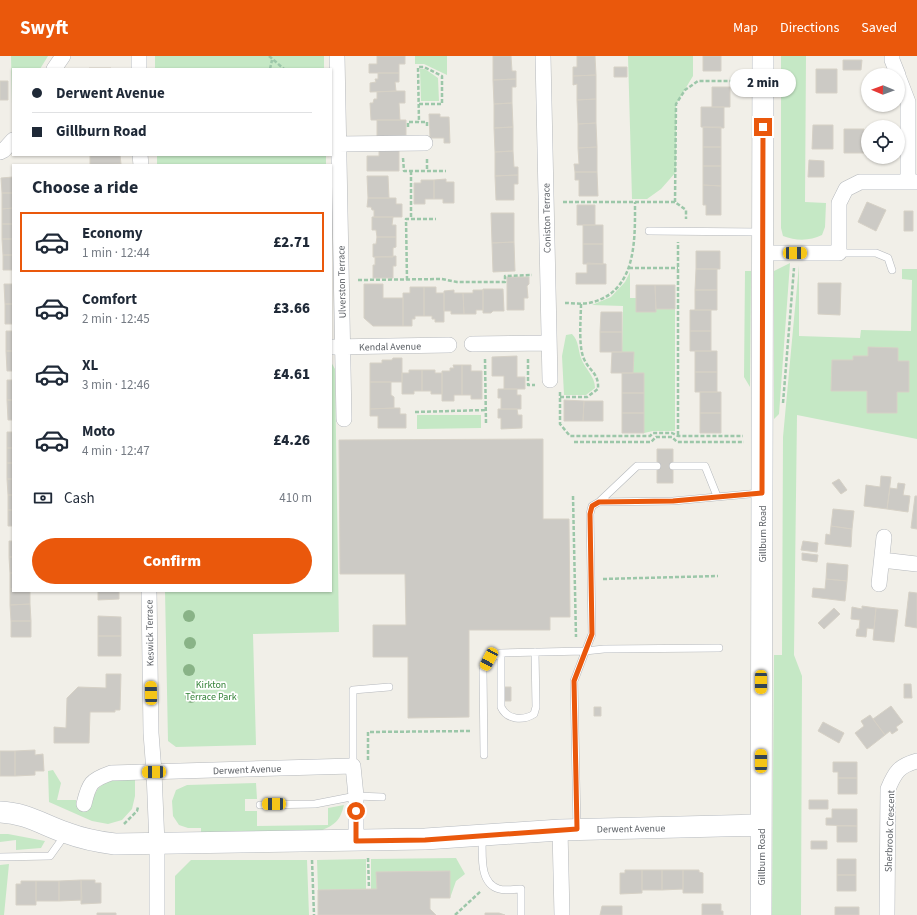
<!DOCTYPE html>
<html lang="en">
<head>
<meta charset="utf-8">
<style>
  :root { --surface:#fff; --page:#f2f2f3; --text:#1f2937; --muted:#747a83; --line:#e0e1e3; --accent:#ea580c }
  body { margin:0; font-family:"Source Sans 3",sans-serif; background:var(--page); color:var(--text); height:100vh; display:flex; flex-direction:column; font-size:15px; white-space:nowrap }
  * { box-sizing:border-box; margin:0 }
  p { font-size:13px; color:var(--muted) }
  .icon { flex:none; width:22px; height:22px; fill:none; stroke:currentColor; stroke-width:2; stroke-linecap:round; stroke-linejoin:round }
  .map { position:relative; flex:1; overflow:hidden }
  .panel { position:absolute; left:12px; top:108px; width:320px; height:428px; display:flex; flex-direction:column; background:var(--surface); border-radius:0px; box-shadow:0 1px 3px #0004 }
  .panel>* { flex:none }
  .top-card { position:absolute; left:12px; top:12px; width:320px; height:88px; border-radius:0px; box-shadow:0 1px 3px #0004; display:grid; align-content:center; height:88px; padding:0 20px; background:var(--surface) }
  .needle { width:26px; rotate:271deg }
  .controls { position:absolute; left:861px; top:12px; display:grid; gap:8px }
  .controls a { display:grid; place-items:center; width:44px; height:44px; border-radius:50%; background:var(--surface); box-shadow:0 1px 3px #0004; font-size:20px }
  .end { position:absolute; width:18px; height:18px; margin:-9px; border:5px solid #ea580c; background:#fff; box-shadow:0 0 0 2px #fff }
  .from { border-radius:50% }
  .bubble { position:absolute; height:28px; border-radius:14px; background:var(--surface); box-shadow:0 1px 3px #0004; font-size:13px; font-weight:800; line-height:28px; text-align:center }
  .car { position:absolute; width:12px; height:24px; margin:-12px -6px; border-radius:5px; box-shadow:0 0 3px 1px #0007; background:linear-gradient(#f5c518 24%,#345 0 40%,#f5c518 0 76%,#345 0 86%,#f5c518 0) }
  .top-card b { display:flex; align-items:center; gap:14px; height:38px; font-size:15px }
  .top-card b+b { border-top:1px solid var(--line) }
  .top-card i { width:10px; height:10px; background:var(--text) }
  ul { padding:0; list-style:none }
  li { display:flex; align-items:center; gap:12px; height:60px; margin:0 8px 6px; padding:0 12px; border:2px solid transparent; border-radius:0px }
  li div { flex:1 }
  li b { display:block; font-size:15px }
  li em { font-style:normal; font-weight:800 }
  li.selected { border-color:var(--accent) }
  li>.icon { width:36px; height:36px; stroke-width:1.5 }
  h2 { padding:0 20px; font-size:18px; line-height:48px }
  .pay { display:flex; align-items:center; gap:10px; height:44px; padding:0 20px; font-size:15px }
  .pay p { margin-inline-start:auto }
  .action { display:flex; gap:8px; margin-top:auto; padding:8px 20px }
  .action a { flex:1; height:46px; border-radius:24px; background:var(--accent); color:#fff; font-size:16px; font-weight:800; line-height:46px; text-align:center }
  header { display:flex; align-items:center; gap:24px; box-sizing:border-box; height:56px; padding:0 20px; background:var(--accent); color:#fff }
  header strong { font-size:19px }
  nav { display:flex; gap:22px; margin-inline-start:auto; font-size:14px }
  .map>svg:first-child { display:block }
  .green { fill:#c5e8c5 }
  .building { fill:#cccac5; stroke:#d6d1c6 }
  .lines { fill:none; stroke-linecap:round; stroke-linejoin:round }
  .lane-casing { stroke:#b5b8bc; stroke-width:8 }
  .street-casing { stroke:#b5b8bc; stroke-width:16 }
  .secondary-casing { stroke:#b6babf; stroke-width:22 }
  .path { stroke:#9cc7a9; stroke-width:2.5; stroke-dasharray:4 2; stroke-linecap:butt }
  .lane { stroke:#fff; stroke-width:7 }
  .street { stroke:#fff; stroke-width:15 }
  .secondary { stroke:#fff; stroke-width:21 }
  .tree { fill:#89b387 }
  .route { stroke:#ea580c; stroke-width:5 }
  .labels { text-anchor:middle; stroke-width:3.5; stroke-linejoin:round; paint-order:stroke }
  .street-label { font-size:10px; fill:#5f6368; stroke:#fff }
  .park-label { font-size:10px; fill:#348238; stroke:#fff }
</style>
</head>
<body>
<header>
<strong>Swyft</strong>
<nav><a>Map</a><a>Directions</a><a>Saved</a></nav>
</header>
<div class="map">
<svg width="917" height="859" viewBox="0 0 917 859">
  <rect width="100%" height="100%" fill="#f1efe8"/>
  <path class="green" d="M11 0H48L40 13H13V48H12Z
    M155 0H324V13H155Z
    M415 0H447V19L424 8H415Z
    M628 0H693V20L676 48V116L661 133 647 143H632Z
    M781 0H806L805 146 826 147 825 171 822 179C810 185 796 185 783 180L781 172Z
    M420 13H425L438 22 439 45H421Z
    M157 99H326V109H157Z
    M790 207 779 358 774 363V215Z
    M799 209V280L860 282 861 274 911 275 912 224 902 223V213H917V383L797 359 794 599 802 620 801 859H772L774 599H782L783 381Z
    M745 215H751L750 331 744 321Z
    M630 216V242H636L656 253H675V375H653L644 377V317H633V296H622L623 250 592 249 611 241 625 226Z
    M572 278C579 285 578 294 581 302 585 313 595 320 595 332L586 339H564L562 300 566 279Z
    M331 306 335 313 339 576 253 578 256 689 176 691 168 685 165 535H331Z
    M417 359H481V372L417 373Z
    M53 714 61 727 57 744H76V749L92 748C97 722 113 724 135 724V740L132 753 122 764 108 768 92 765 49 746 48 715Z
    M256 727 257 743H245V755H257V770L328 769V752L344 749C340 765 335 769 320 775L201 777V772H188L179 769 173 760 172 745 176 734 187 729Z
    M0 778H8L45 785 41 792 16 794V784L0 786Z
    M456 802 465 818 456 825 450 842V815L377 816V833H371V803Z
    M366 803V833L318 834 317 804Z
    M191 804H307L309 859H175V820Z
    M9 808 4 859H0V809Z"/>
  <path class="building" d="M377 0H405V8H399V17H369V8H377Z
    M493 0H511L512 15H516V23L493 24Z
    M577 0H595L596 19 573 20V11H577Z
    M703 0H721V15H703Z
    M843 4H862L861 14H843Z
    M614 11H627V21H614Z
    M89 12H111V13H89Z
    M816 13H837V37H816Z
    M378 17H399V26H395L396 35 370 36V27L376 26 375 23H378Z
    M596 19V43L577 44V28L573 29V20Z
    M516 23V31H512V47L494 48 493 24Z
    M0 25H8V44H0Z
    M712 31H730V51H712Z
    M396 35H405V47H399L400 64H371L370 47H373L374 43H377V36Z
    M596 43V67L578 68 577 44Z
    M512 47 513 71 494 72V48Z
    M701 51H724V72L701 71Z
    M429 58H440V61H449L450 87H444V82H430Z
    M377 64H406V81L377 82Z
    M596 67 597 91 578 92V68Z
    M813 69H833V93H812Z
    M513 71V95L495 96 494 72Z
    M703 71H721V91H703Z
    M844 73H864V97H844Z
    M597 91V116H575L574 108H579L578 92Z
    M703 91H721V110H703Z
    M379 94H399V115H367V100H379Z
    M513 95 514 111H518V119L495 120V96Z
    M90 99H120L121 108 90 109Z
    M809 104 824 105V121H808Z
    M703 110H721V130L703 129Z
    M575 116H597L598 140H579V124H575Z
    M518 119V128H514V144H496L495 120Z
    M367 120H388L389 142H368Z
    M13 121V137H2L1 122Z
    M446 123V126H454V147H443V143H434V124Z
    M421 124H434V143H425V148H414V127H421Z
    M703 129 721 130V159H706V149H703Z
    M2 137H13V152L2 153Z
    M368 142H396V148H402V161H374V154H372L371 151H367Z
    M867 146 886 154 876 175 858 166Z
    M577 149H595V169H577Z
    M13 152V168H2V153Z
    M904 155H913V175H904Z
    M491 157H514V186L492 187Z
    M372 161H393L392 169H396V181H377L376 174H372Z
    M2 168H13V183H2Z
    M583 169H603V188H583Z
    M377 181H396V191L393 192V201H373V188H376Z
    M2 183H13V199H3Z
    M514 186 515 215 493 216 492 187Z
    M583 188H603V208H583Z
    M696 195H720V213H696Z
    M3 199H13V214H3Z
    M396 200V210H393V222H373V209H375V201Z
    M587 207 606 208V228H576V217H587Z
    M696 213H717V234H695Z
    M507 221H529V228L527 230 528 242H524V254H507Z
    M818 227H841L840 259 818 258Z
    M4 228H13V248H5Z
    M364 228H383V242H403V270H373L364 262Z
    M636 229H655L656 256H636Z
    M655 229H675V253H656Z
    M410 231H424V260H415V263H412V270H403V237H410Z
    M424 231H436V237H444V266H435V263H432V260H424Z
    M483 233H503L504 255H493L491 257H483Z
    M454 234V237H463L464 258H451V255H444V235Z
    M473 234H483V254H476V258H464L463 237H473Z
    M695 234H717V254H695Z
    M5 248H13V268H5Z
    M690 254H711V275H690Z
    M601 256H622V276H600Z
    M6 275H13V295H6Z
    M690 275H711V295H690Z
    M600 276H622V296H600Z
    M868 291 898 292V305H909V336H897V357H867V335H831L832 304H853V300H868Z
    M6 295H13V315H7Z
    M695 295H717V316H695Z
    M612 296H634L633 317H611Z
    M517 300V321H525V333H504V320H492V301Z
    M393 302H402V326H370V307H382V304H392Z
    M453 309H462V339H454V345H442V315H450V312H454Z
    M462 309H471V315H482V343H471V339H462Z
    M409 314H422V335H414V338H402V317H409Z
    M422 314H435V317H442V338H431V335H422Z
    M695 316H717V336H695Z
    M622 317H644V337H622Z
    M7 324H13V344H7Z
    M370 326H391V339L394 341V352L370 353Z
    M498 333H517V339H521V353H501V342H498Z
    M700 336H721V357H700Z
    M622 337H644V357H622Z
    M7 344H13V364H8Z
    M564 344 584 345 583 365H564Z
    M584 345H603V365H583Z
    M394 352H400V358H406V372H378V360H370V353Z
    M498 353H517L518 359H522V372L501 373V362H498Z
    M622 357H644V377H622Z
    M700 357H721V377H700Z
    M7 376H13V392H7Z
    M543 383V463H569L570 561H550V574H469V661L408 662V601H373V569H406L405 518H340L339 384Z
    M7 392H13V407H7Z
    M657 393H673V427H657Z
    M7 407H13V423H7Z
    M881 420 891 421 887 453 864 450 866 429 880 431Z
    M7 423H13V439H8Z
    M839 423 847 434 841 438 832 427Z
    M898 427 905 428 903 439 910 440 908 456 887 453 890 432 897 433Z
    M8 439H13V454H8Z
    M915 440H917V473L911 472Z
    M833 453 854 455 852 473 831 470Z
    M8 454H13V470H8Z
    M831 470 852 473 851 491 825 488 826 478 830 479Z
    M9 485H13V501H9Z
    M803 485 818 487 817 496 801 494Z
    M802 497 818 499 817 506 802 504Z
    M9 501H13V517H10Z
    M827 507 848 509 847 525 826 523Z
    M10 517H13V533H10Z
    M826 523 847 525 845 545 812 541 813 532 825 533Z
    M10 533H13V535H30V548L10 549Z
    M98 535H119V543L98 544Z
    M909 536 917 537V572L905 570Z
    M30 548 31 565H11L10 549Z
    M862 550 876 552 874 573 867 572 866 581 856 580 857 573H859L860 564 851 563 852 551 862 553Z
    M834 552 840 558 824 573 818 567Z
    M876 552 898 554 894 586 873 584Z
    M98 560 121 561V580H98Z
    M11 565H31V581H11Z
    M98 580H121V600H98Z
    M106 618H121L120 654H115V656H90L89 687H54V671L66 672 67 642 78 631 106 632Z
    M904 628H911L912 642H904Z
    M502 631H511V645H502Z
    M891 650 903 666 896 671 898 674 892 678 890 675 885 679 873 663Z
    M594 651H601V660H594Z
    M870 659 885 679 867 693 855 677 864 670 861 665Z
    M823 666 844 677 839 687 818 675Z
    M35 694V699L43 698 44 715H35V719L15 720V695Z
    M0 695H15V720H0Z
    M833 706H857V722H838V716H833Z
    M838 722H857V738H838Z
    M809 744H828V753H809Z
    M832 753H857V770L826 769V762H832Z
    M837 770H857V786H837Z
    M811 785H827V793H811Z
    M837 803H856V819H837Z
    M625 814H642V837L620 838V817H625Z
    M642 814H662V834H642Z
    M662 814H683V833L662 834Z
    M683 814H699V816L703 817V837H683Z
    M450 815V842H430V853L436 859H318V834L377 833 376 816Z
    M837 819H856V835H837Z
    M81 824 82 844 59 845V825Z
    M81 824H95V827H101V847L81 848Z
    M21 825H36V849H16V828H21Z
    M36 825H59V845H36Z
    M702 848H721V855H723V859H702Z
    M602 850H622V859H600Z
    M835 851H859V859H835Z
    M97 857H116V859H97Z
    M485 857H499L505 859H485Z"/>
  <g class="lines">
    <defs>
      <path id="lane" d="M649 175 760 176
        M839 197H876L888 202 892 214
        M673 410H705L717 440
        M599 446 637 410H657
        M501 597V651C507 664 523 665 534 658L536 651 535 596
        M484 699 483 614 489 603 501 597 585 595 604 593 719 592
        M353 710V634L389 631
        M260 749 315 748 356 740 382 741
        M577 772 574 625 592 578 590 458 592 450 599 446 673 445 760 437
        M482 780C483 797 478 827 499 833 505 835 514 833 521 833V859
        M0 801 50 800 65 779"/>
      <path id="street" d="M139 0V13
        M337 0 344 363
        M543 0 550 324
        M892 0V4L898 19
        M54 13 63 0
        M898 20 908 46V126
        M338 88 425 87
        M0 96 4 94 13 84
        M140 99 141 109
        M762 197H839V147L846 133 860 126H917
        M472 288 549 287
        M331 291 449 289
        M882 504 917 508
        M879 528 884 481
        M149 535 151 677 154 716 157 788V859
        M84 748C89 727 91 724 111 717L353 710 356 740V785
        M560 774 562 859
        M887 859 888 733C895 716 899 710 917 705"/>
      <path id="secondary" d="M0 756C27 757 43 769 67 777 83 783 99 786 115 788L425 783 560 774 761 769
        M761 859 763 0"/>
    </defs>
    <use href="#lane" class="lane-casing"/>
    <use href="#street" class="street-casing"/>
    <use href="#secondary" class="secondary-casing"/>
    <path class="path" d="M269 0 284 13
      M270 13 272 4
      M419 48H442V20L424 11H418L419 66
      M408 71V66H427V72
      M403 102 404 115H446
      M427 103V115
      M411 115V163
      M563 146H675L686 154V163
      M675 146 676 48 685 34 698 25H745
      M629 212H678
      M358 224 442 223 457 226H505V220L532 219
      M407 224 406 163H436
      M565 247C573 247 584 249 593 246 637 234 635 183 635 146
      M485 303 486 368
      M528 303V329H535
      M560 336V368L570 380H650L653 377H672L678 380H743
      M560 341H587L598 333C599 317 590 316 584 303 578 290 581 262 581 247
      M783 347 794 212
      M415 356 486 354
      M678 379V186
      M574 386H651L656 381H672L677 386H744
      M573 440 576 581
      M603 523 718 520
      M368 704V676L471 675
      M124 768 137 755 138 751
      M368 802 369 832
      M312 804 314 859
      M455 859 481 835"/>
    <use href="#lane" class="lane"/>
    <use href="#street" class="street"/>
    <use href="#secondary" class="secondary"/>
  </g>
  <g class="tree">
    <circle cx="189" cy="560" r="6"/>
    <circle cx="190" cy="587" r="6"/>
    <circle cx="189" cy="614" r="6"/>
    <circle cx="191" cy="641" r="6"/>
  </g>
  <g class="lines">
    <path class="route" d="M356 755V785L425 784 577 773 574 625 592 578 590 458 592 450 599 446 673 445 762 437 763 71"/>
  </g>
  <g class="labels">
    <g class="street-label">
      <text transform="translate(546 162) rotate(-91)" y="4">Coniston Terrace</text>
      <text transform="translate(341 226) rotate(-91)" y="4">Ulverston Terrace</text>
      <text transform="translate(390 290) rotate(-1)" y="4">Kendal Avenue</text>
      <text transform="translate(762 478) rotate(-90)" y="4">Gillburn Road</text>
      <text transform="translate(149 577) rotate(-91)" y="4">Keswick Terrace</text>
      <text transform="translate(247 713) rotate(-2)" y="4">Derwent Avenue</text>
      <text transform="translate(631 772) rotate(-1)" y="4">Derwent Avenue</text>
      <text transform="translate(889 775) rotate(-88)" y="4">Sherbrook Crescent</text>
      <text transform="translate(761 801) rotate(-90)" y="4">Gillburn Road</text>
    </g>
    <g class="park-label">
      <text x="211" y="632">Kirkton<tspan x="211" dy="12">Terrace Park</tspan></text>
    </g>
  </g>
</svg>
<div class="controls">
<a><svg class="needle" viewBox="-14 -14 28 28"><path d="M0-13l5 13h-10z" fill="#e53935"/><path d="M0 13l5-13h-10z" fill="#747a83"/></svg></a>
<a><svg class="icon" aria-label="locate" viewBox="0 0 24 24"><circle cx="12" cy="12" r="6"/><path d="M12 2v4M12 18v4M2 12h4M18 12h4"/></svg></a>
</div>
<i class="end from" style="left:356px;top:755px"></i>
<i class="end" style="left:763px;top:71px"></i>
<div class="bubble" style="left:730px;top:13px;width:66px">2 min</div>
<i class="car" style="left:795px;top:197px;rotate:90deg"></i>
<i class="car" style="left:489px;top:603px;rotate:208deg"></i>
<i class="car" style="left:761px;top:626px;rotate:180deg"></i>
<i class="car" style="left:151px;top:637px;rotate:359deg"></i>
<i class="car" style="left:761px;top:705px;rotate:0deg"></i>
<i class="car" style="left:154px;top:716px;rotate:269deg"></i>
<i class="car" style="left:274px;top:748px;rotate:269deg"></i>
<div class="top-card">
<b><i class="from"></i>Derwent Avenue</b>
<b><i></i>Gillburn Road</b>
</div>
<section class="panel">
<h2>Choose a ride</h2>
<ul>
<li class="selected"><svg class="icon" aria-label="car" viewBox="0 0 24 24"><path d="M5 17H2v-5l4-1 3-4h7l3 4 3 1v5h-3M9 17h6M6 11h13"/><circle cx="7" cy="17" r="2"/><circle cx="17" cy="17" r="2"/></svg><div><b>Economy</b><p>1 min · 12:44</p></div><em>£2.71</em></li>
<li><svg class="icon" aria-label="car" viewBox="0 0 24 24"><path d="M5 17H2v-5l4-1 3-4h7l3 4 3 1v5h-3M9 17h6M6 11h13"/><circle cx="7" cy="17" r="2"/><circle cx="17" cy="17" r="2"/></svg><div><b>Comfort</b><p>2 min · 12:45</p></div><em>£3.66</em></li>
<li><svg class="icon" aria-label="car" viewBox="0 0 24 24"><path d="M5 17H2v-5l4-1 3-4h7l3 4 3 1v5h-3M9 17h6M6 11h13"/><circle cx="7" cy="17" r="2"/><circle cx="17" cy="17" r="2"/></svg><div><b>XL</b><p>3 min · 12:46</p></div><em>£4.61</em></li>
<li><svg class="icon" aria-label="car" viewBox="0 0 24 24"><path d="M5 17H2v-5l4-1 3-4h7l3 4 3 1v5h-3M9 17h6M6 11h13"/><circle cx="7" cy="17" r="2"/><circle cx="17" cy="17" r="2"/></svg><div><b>Moto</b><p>4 min · 12:47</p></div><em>£4.26</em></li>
</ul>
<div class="pay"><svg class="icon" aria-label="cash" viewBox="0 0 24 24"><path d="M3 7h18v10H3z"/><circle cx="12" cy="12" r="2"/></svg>Cash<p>410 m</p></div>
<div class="action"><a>Confirm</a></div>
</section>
</div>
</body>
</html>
